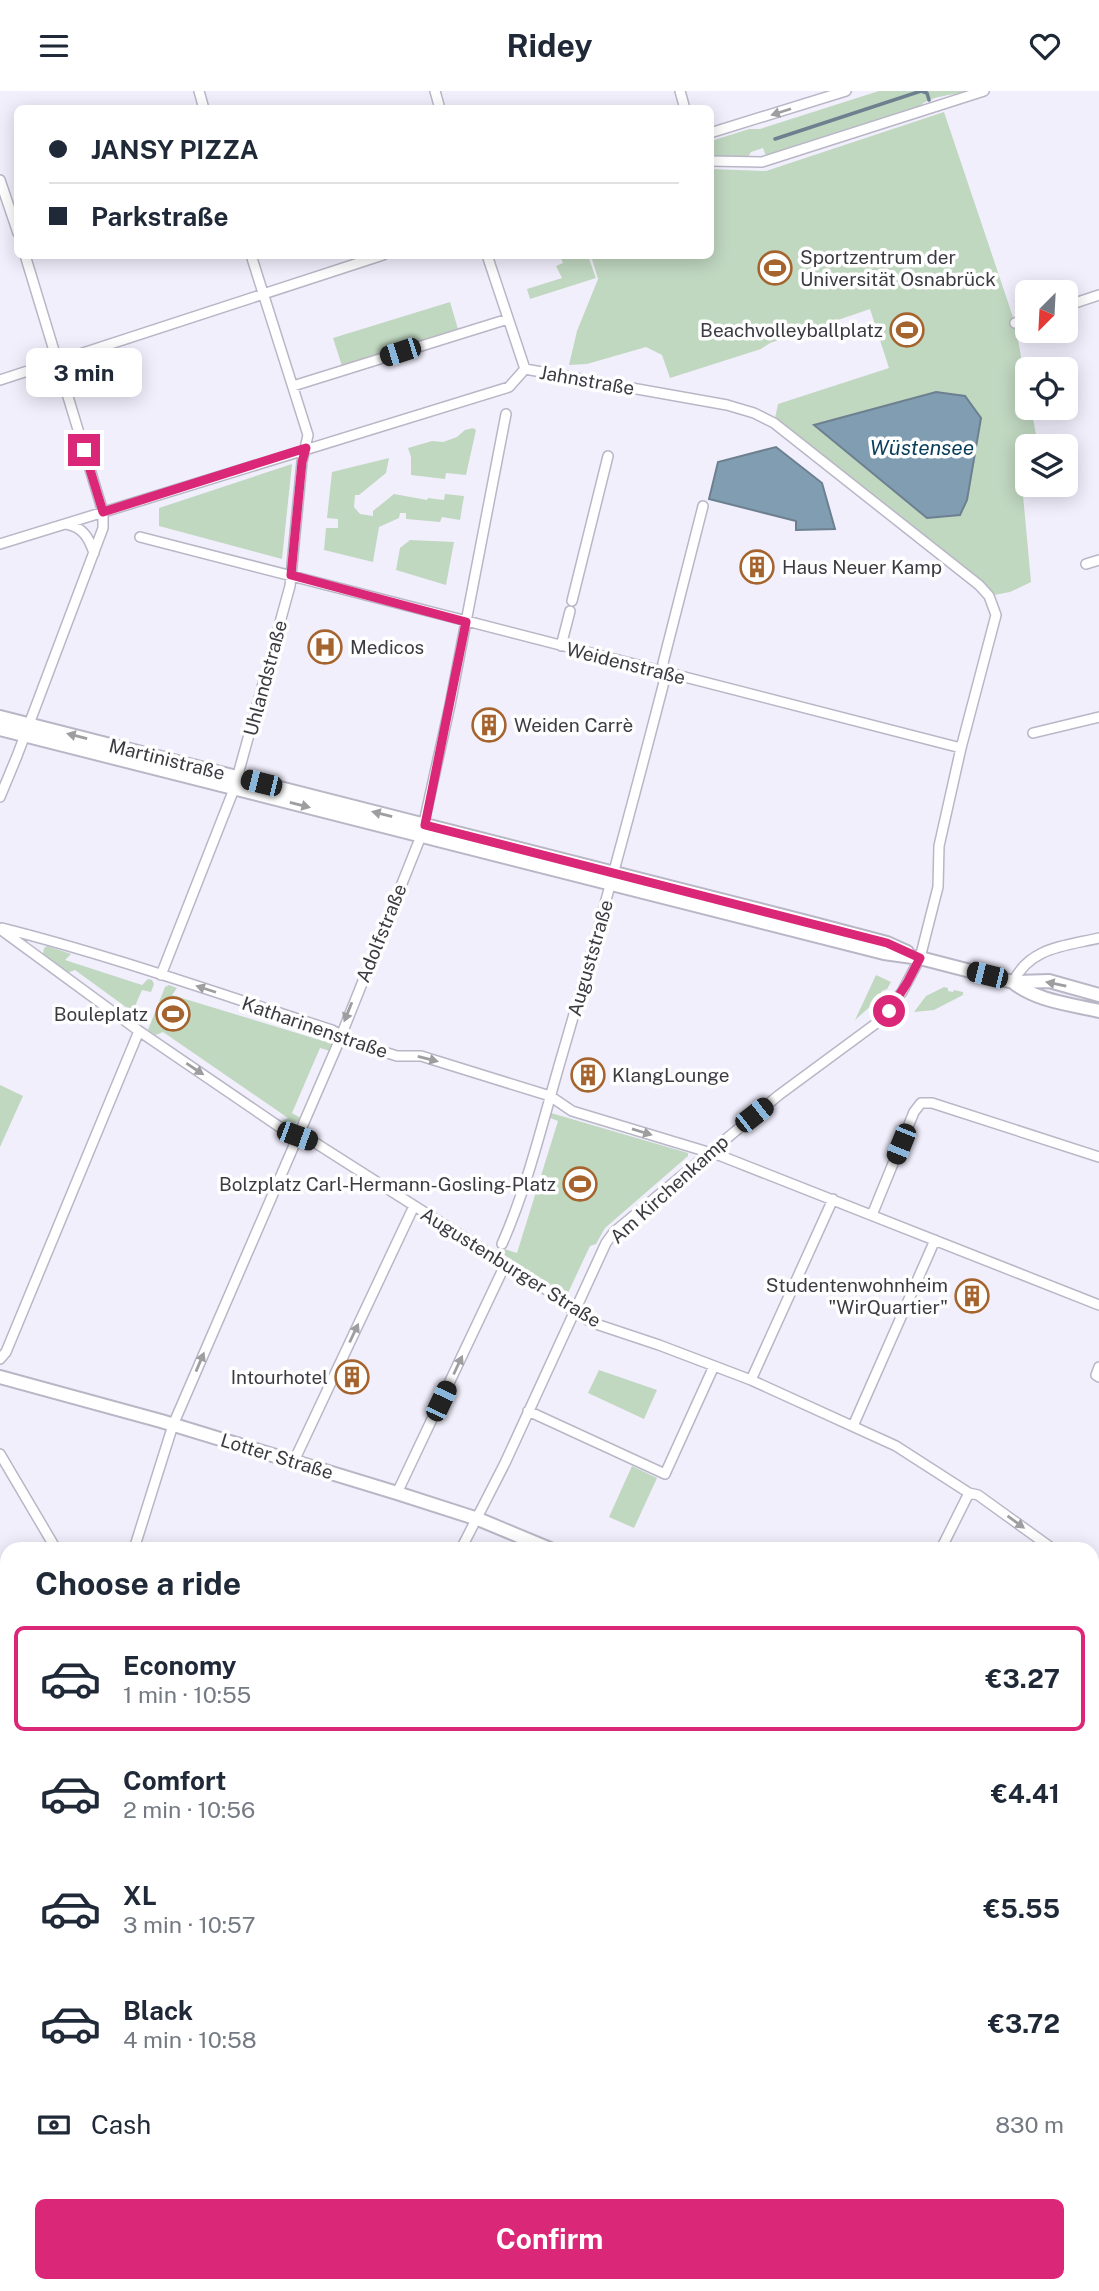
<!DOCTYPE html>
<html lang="en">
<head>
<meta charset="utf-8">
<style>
  :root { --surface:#fff; --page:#f2f2f3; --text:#1f2937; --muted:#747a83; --line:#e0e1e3; --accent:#db2777 }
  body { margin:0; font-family:"Public Sans",sans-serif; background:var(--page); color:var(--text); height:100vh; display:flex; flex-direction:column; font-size:26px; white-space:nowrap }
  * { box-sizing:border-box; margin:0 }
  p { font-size:23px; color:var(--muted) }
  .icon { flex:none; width:38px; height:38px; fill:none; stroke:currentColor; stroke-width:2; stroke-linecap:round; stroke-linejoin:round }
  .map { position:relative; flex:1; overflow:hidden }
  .details { position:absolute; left:0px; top:1451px; width:1099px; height:751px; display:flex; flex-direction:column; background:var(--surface); border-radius:21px 21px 0 0; box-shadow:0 4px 18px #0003 }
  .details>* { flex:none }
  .banner { position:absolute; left:14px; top:14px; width:700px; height:154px; border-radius:10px; box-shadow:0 4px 18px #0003; display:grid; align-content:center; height:154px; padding:0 35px; background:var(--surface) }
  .needle { width:46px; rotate:204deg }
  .buttons { position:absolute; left:1015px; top:189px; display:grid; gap:14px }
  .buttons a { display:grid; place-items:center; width:63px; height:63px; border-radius:10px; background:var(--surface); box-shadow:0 4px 18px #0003; font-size:35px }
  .end { position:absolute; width:32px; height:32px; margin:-16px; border:9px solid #db2777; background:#fff; box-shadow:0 0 0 4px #fff }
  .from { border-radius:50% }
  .bubble { position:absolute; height:49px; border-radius:10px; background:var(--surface); box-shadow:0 4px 18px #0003; font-size:23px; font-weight:700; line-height:49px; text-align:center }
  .car { position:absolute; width:21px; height:42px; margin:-21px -10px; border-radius:9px; box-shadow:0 0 5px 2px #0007; background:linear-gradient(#222 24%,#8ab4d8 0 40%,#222 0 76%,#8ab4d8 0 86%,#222 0) }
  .banner b { display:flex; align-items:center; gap:24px; height:66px; font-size:26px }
  .banner b+b { border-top:2px solid var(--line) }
  .banner i { width:18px; height:18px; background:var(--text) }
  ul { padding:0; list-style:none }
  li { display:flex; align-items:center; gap:21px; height:105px; margin:0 14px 10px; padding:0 21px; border:4px solid transparent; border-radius:10px }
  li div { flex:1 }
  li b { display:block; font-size:26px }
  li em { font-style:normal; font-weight:700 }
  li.active { border-color:var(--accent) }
  li>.icon { width:63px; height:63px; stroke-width:1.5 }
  h2 { padding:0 35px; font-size:32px; line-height:84px }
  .pay { display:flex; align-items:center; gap:18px; height:77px; padding:0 35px; font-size:26px }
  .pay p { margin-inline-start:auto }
  .cta { display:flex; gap:14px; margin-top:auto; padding:14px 35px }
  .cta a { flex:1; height:80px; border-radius:10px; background:var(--accent); color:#fff; font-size:28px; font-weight:700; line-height:80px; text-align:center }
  header { display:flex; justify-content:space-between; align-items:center; height:91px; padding:0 35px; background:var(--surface); font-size:32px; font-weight:700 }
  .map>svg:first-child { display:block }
  .green { fill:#c0d7c0 }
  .water { fill:#819db2; stroke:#6d8090; stroke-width:2 }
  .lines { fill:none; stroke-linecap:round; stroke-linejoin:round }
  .stream { stroke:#6d8090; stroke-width:3.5 }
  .street-casing { stroke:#b9b6c6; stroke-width:12 }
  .secondary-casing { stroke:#b9b6c6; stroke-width:16 }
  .street { stroke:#fff; stroke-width:9 }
  .secondary { stroke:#fff; stroke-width:12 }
  .oneway { fill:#9e9da0 }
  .route { stroke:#db2777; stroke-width:9 }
  .labels { text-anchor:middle; stroke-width:7; stroke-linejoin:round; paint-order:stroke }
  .poi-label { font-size:19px; fill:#3d3b42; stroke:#fefefe; text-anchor:start }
  .street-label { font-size:19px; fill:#3d3b42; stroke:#fefefe }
  .water-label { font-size:21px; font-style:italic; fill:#093d5c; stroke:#fefefe }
</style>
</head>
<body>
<header><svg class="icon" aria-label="menu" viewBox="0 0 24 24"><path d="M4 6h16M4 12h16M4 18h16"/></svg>Ridey<svg class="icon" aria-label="heart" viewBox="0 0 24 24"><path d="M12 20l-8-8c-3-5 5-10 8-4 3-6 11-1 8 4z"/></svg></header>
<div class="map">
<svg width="1099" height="2200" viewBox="0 0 1099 2200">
  <rect width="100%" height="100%" fill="#f2effd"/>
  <path class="green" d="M879 0H967C952 5 930 4 919 16L766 65 763 57 751 61 748 66 711 65V50L749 38H760Z
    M944 21 1015 232 1027 299V317H1031L1036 343 1032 355H1027V373L1022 393 1031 491 1010 501 989 505 774 332 778 313 889 277 870 218 770 252 761 258 670 287 662 264 646 256 587 273 569 274 577 240 598 188 591 165 710 164 711 78 766 80Z
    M560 165H588L596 187 530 208 527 198 562 187 556 175 563 172Z
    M450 211 458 238 342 275 333 247Z
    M473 337 476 339 466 384 446 382 445 388 411 384V366L408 357 432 350 443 351 457 346 465 339Z
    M389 367 386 382 359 404H355L354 416 360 423 373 425V420L394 403 427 409 428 407 444 409 445 403 464 405 460 429 442 426 440 431 406 428V422H400L399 427 379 436 373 471 324 459 326 437H338V428L327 427 332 381Z
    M292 373 282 468 159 435V417Z
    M410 449 454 451 446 494 396 479 400 457Z
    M47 855 71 863 65 869 142 894 148 888 152 889 154 893 151 901 142 899 135 915 144 919 140 928 135 930 128 925 134 922 75 879 67 882 43 863 44 857Z
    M876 884 891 891 887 898 882 900 873 913 855 929Z
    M169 894 177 897 172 904 323 950 329 944 333 948 330 960 320 957 292 1022 301 1027 291 1036 280 1031 288 1027 163 941 156 944 148 939 165 896Z
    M944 896 948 897V900L953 901 954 899 963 901V904L934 919 914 921 926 905Z
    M0 994 23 1005 0 1056Z
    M551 1022 688 1062V1065L605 1137 596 1153 590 1155 567 1204 503 1163 504 1158 517 1162 558 1030 548 1026Z
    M599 1279 657 1299 644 1328 588 1302Z
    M632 1375 657 1387 634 1437 609 1426Z
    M1092 1724 1099 1725V1772L1092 1779Z
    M7 2176V2194L119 2195 113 2200H0V2194Z"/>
  <path class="water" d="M936 301 965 305 981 327 967 409 960 424 927 427 814 334Z
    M776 356 822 392 835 438 796 439V430L709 408 718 371Z"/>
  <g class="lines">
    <path class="stream" d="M921 0 927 2 929 9
      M775 48 921 0"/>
    <defs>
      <path id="street" d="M199 0 204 18
        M435 0 440 18
        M680 0 685 18
        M710 42 846 0
        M710 70 762 71 984 0
        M0 89 18 142
        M487 164 525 278
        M1066 215 1099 204
        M1015 232 1027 227
        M0 289 383 164
        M293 295 508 228
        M66 433C83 436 89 447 94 462
        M140 446 961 657
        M0 453 509 296 525 278 727 314 754 322 774 332 979 494 989 505 996 524 961 657 939 755 938 796 926 843 920 867 902 901 878 931 779 1004 614 1141 606 1152 505 1372 461 1458
        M1086 473 1099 469
        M572 510 608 365
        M561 555 570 520
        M1033 642 1099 626
        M0 706 17 665 103 437V421L25 164
        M2 837C113 865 222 904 332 939L352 951 397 965H421L550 1005 572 1020 721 1065 1099 1214
        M0 838 139 940 287 1041 314 1051 553 1203 574 1221 593 1232 659 1254 751 1289 896 1355 969 1402 978 1404 1053 1458
        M161 884 234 698 290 495 302 371 308 344 251 164
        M1013 891C1030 856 1065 855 1099 847
        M872 1124 914 1021 921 1012H932L1099 1066
        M502 1153C529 1092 544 1025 563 961 599 838 632 715 664 591L666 582 663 572 703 415
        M0 1268 6 1261 139 940
        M1099 1276 1096 1284 1099 1286
        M751 1289 833 1108
        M528 1320 665 1383 714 1275
        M853 1335 935 1149
        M0 1363 56 1458
        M294 1370 414 1115
        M397 1402 505 1174
        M134 1458 173 1334 337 955 421 745 450 614 506 323
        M941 1458 969 1402
        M1092 1491 1099 1500
        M0 1562 7 1561
        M0 1686 7 1688
        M0 1893H7
        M1092 1896 1099 1901
        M0 1961 7 1966
        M2 2126 7 2122
        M580 2194 595 2200
        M726 2194 739 2200
        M326 2200V2194
        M467 2200 469 2194
        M533 2200 534 2194
        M888 2200 891 2194
        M1097 2200 1099 2197"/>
      <path id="secondary" d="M0 626 811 832 887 852 907 861
        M0 638 884 862 920 867 1013 891 1049 890 1099 904
        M1013 891C1036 910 1070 913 1099 920
        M0 1286 161 1330 397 1402 478 1428 550 1458
        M1092 1711 1099 1712"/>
    </defs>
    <use href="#street" class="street-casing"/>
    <use href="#secondary" class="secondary-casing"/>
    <use href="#street" class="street"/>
    <use href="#secondary" class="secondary"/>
  </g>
  <defs><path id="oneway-solid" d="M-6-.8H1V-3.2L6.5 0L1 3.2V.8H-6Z" transform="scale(1.75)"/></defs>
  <g class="oneway">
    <use href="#oneway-solid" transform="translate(781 21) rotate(162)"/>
    <use href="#oneway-solid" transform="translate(77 645) rotate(-166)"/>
    <use href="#oneway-solid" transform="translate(300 714) rotate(14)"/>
    <use href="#oneway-solid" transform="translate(382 723) rotate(-166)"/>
    <use href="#oneway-solid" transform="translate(1056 893) rotate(-168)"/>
    <use href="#oneway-solid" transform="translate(206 898) rotate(-162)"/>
    <use href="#oneway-solid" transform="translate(348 921) rotate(112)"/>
    <use href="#oneway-solid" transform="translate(428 968) rotate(14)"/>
    <use href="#oneway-solid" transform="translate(195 978) rotate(34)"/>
    <use href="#oneway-solid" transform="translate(642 1041) rotate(17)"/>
    <use href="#oneway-solid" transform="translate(354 1242) rotate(-65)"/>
    <use href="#oneway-solid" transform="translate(200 1271) rotate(-67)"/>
    <use href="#oneway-solid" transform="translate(458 1274) rotate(-65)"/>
    <use href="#oneway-solid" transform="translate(1016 1431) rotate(36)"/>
  </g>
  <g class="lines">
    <path class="route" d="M84 359 103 421 306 357 302 371 291 484 466 531 425 734 887 852 920 867 907 892 889 920"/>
  </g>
  <defs>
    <symbol id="stadium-ring" viewBox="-11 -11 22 22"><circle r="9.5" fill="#fefefe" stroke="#a5642e" stroke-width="1.5"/><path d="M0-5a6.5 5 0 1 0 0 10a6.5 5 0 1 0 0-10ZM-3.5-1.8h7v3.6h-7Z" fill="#a5642e"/></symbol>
    <symbol id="building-ring" viewBox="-11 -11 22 22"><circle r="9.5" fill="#fefefe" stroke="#a5642e" stroke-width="1.5"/><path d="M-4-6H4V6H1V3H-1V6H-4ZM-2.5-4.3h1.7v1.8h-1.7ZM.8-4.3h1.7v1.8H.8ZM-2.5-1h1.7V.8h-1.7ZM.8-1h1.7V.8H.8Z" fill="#a5642e"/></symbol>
    <symbol id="hospital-ring" viewBox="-11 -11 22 22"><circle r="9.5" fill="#fefefe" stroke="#a5642e" stroke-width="1.5"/><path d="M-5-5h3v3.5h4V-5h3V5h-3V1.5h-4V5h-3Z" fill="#a5642e"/></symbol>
  </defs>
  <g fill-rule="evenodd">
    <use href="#stadium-ring" x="756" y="158" width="38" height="38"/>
    <use href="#stadium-ring" x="888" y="220" width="38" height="38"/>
    <use href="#building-ring" x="738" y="457" width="38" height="38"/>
    <use href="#hospital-ring" x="306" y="537" width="38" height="38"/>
    <use href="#building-ring" x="470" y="615" width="38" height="38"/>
    <use href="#stadium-ring" x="154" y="904" width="38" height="38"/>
    <use href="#building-ring" x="569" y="965" width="38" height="38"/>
    <use href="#stadium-ring" x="561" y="1074" width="38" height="38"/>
    <use href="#building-ring" x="953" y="1186" width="38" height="38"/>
    <use href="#building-ring" x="333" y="1267" width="38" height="38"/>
  </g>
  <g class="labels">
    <g class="poi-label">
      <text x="800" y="173">Sportzentrum der<tspan x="800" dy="22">Universität Osnabrück</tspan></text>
      <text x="883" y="246" text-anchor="end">Beachvolleyballplatz</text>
      <text x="782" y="483">Haus Neuer Kamp</text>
      <text x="350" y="563">Medicos</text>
      <text x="514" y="641">Weiden Carrè</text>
      <text x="148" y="930" text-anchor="end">Bouleplatz</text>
      <text x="612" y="991">KlangLounge</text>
      <text x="556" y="1100" text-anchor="end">Bolzplatz Carl-Hermann-Gosling-Platz</text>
      <text x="948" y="1201" text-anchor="end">Studentenwohnheim<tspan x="948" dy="22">"WirQuartier"</tspan></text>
      <text x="328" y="1293" text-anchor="end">Intourhotel</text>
    </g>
    <g class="street-label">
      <text transform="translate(587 289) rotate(10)" y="7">Jahnstraße</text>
      <text transform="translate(626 572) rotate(14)" y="7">Weidenstraße</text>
      <text transform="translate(265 587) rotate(-75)" y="7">Uhlandstraße</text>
      <text transform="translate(167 668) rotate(14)" y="7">Martinistraße</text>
      <text transform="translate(381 842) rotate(-68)" y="7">Adolfstraße</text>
      <text transform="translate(590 867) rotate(-74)" y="7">Auguststraße</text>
      <text transform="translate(315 936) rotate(19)" y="7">Katharinenstraße</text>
      <text transform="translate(669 1098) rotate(-42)" y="7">Am Kirchenkamp</text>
      <text transform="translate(511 1176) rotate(32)" y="7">Augustenburger Straße</text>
      <text transform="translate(277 1365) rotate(17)" y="7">Lotter Straße</text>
    </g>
    <g class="water-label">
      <text x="922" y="364">Wüstensee</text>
    </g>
  </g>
</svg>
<div class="buttons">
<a><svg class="needle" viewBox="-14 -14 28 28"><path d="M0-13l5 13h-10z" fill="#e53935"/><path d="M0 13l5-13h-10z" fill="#747a83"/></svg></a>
<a><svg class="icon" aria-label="locate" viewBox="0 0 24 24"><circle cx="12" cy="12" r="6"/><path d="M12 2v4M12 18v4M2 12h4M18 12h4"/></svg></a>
<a><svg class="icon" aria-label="layers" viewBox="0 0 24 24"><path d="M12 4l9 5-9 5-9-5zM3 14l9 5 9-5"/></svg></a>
</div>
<i class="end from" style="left:889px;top:920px"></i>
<i class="end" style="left:84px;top:359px"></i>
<div class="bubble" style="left:26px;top:257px;width:116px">3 min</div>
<i class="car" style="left:400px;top:261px;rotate:252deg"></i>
<i class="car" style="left:261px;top:692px;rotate:284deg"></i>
<i class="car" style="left:987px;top:884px;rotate:284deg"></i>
<i class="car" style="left:754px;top:1024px;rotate:52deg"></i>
<i class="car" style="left:297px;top:1045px;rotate:110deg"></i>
<i class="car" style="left:901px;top:1053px;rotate:202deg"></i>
<i class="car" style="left:441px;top:1310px;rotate:25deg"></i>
<div class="banner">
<b><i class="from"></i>JANSY PIZZA</b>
<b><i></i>Parkstraße</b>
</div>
<section class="details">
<h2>Choose a ride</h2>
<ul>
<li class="active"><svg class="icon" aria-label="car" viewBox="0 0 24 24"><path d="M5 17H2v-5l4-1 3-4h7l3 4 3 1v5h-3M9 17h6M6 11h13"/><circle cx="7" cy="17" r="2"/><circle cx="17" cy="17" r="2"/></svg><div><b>Economy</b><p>1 min · 10:55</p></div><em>€3.27</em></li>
<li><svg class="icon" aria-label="car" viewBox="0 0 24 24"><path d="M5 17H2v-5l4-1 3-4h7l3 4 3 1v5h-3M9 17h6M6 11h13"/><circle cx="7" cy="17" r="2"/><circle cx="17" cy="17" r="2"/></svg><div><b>Comfort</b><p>2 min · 10:56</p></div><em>€4.41</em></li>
<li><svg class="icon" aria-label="car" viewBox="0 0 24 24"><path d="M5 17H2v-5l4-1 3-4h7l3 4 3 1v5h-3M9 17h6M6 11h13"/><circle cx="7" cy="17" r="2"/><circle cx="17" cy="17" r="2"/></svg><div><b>XL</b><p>3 min · 10:57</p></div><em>€5.55</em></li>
<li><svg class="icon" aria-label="car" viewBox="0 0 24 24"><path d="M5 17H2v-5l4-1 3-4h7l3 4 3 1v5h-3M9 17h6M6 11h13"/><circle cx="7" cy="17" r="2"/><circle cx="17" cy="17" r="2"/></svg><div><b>Black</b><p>4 min · 10:58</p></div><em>€3.72</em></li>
</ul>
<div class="pay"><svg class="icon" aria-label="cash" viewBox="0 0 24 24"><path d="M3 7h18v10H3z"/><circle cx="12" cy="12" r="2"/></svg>Cash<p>830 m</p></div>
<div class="cta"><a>Confirm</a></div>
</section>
</div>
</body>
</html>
